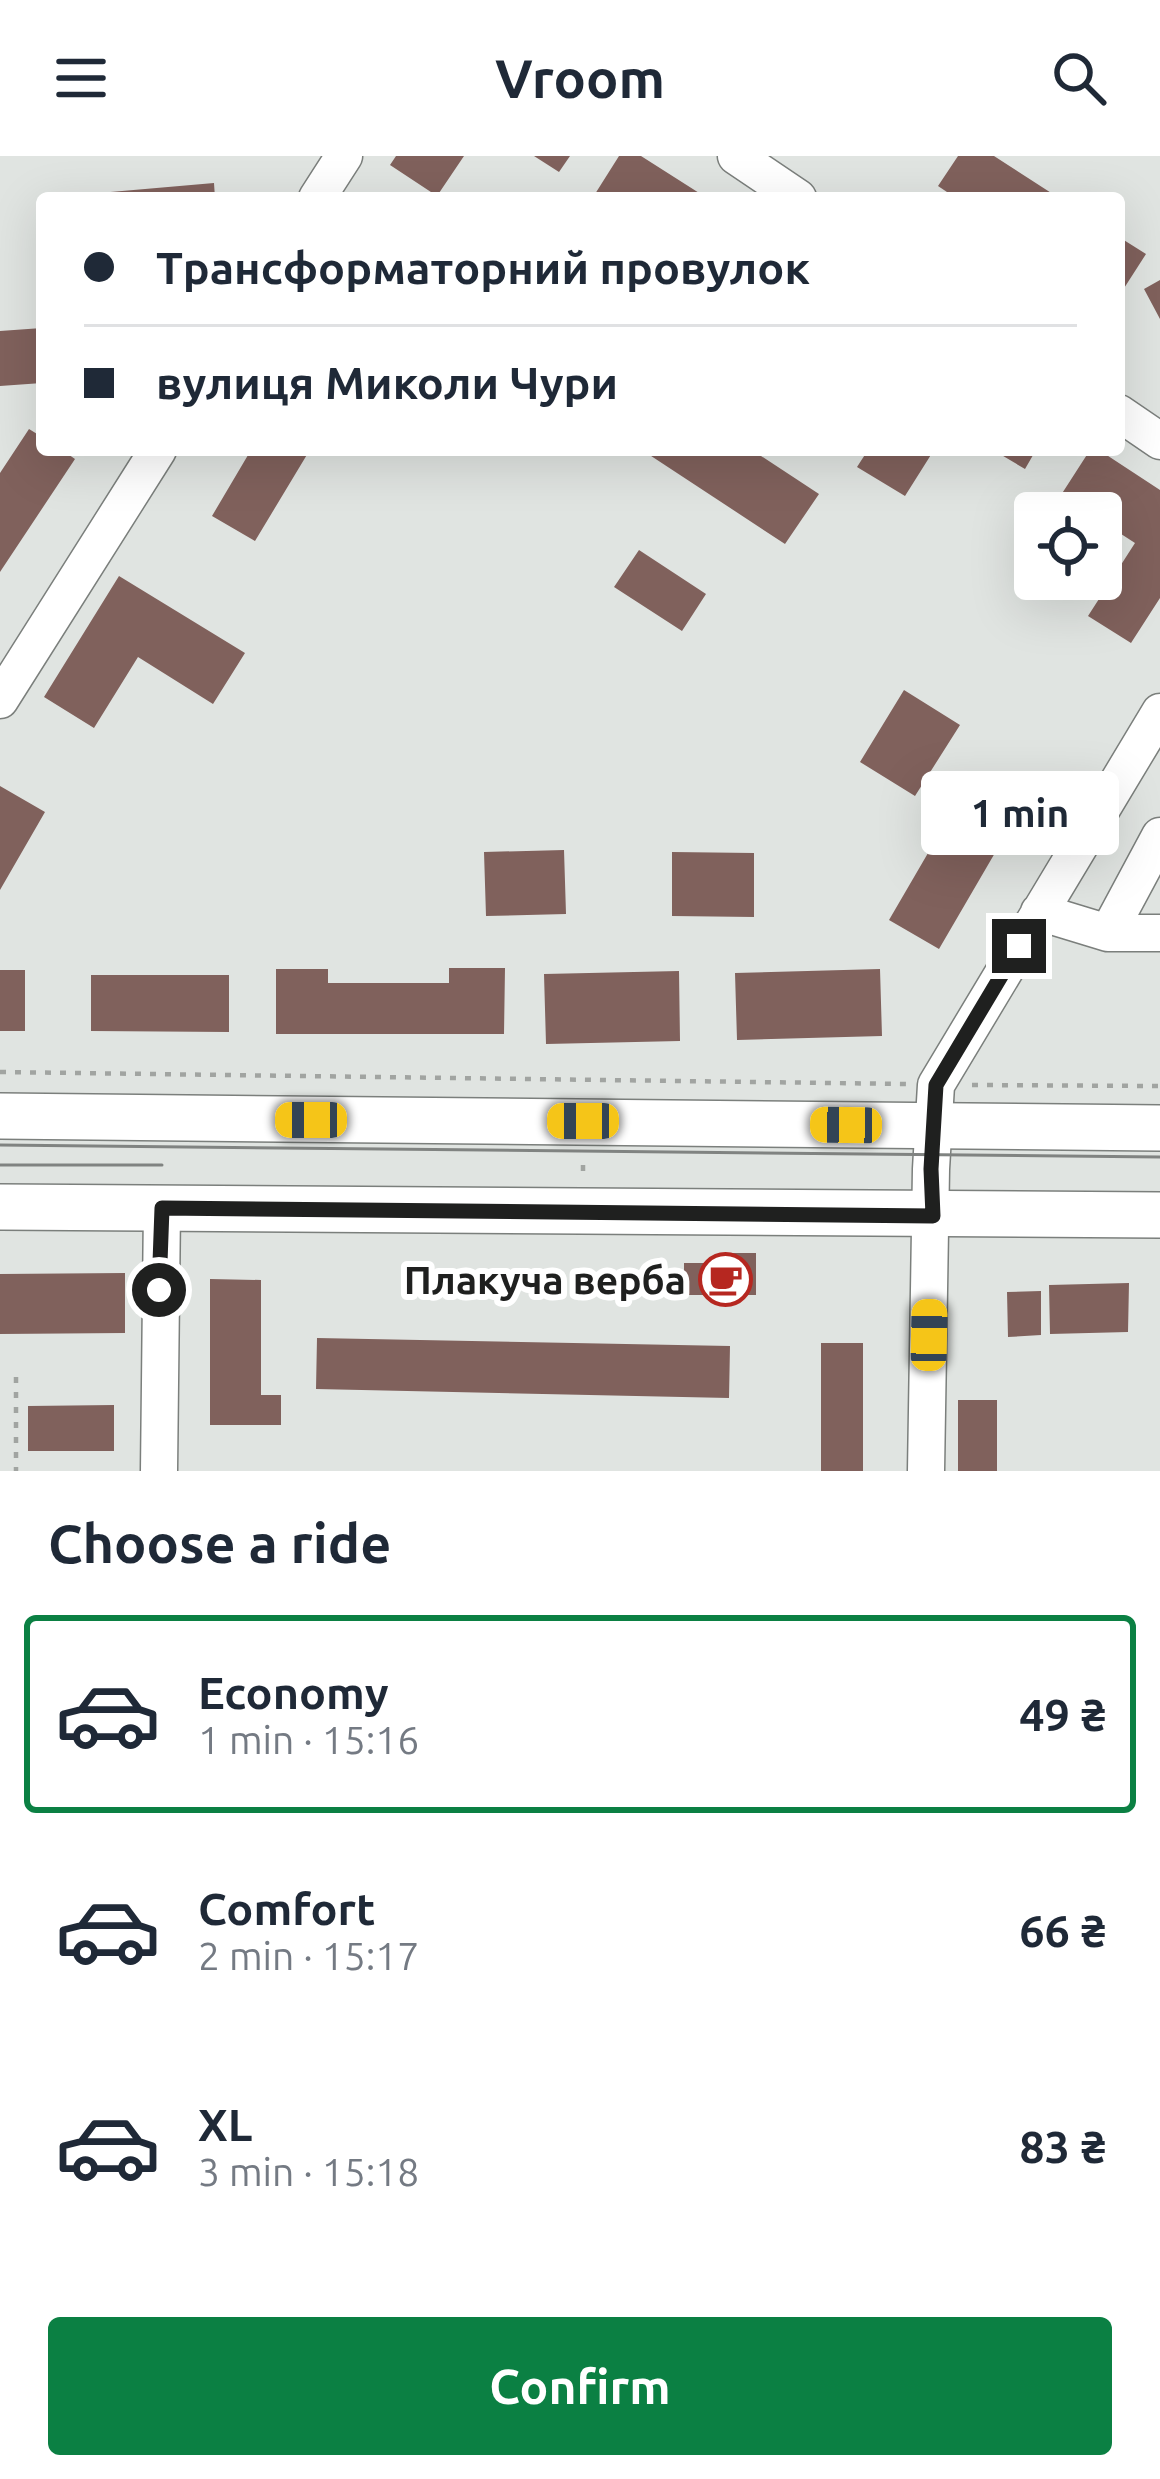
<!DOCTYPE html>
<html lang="en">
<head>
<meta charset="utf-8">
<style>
  :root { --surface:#fff; --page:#f6f6f7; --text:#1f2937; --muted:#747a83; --line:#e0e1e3; --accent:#0b8043 }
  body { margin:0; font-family:Ubuntu,sans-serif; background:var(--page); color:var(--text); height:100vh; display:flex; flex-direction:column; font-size:45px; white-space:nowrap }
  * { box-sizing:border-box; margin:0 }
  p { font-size:39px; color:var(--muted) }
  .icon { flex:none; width:66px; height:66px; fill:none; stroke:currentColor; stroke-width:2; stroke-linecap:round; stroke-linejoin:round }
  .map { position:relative; height:1315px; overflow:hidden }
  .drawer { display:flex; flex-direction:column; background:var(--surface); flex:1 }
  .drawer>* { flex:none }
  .banner { position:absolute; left:36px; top:36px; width:1089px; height:264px; border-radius:12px; box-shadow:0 12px 48px #0002; display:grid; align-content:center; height:264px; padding:0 48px; background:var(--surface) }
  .controls { position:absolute; left:1014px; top:336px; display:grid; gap:24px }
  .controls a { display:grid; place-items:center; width:108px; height:108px; border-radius:12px; background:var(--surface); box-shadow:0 12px 48px #0002; font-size:60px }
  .end { position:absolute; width:54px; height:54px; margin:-27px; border:15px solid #1f201f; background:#fff; box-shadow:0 0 0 6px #fff }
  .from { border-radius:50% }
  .bubble { position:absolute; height:84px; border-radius:12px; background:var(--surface); box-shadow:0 12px 48px #0002; font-size:39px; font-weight:600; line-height:84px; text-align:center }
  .car { position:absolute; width:36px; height:72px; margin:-36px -18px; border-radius:15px; box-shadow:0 0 9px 3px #0007; background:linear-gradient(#f5c518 24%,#345 0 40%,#f5c518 0 76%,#345 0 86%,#f5c518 0) }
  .banner b { display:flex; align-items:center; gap:42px; height:114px; font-size:45px }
  .banner b+b { border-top:3px solid var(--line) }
  .banner i { width:30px; height:30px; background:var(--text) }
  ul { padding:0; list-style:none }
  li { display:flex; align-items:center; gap:36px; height:198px; margin:0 24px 18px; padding:0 24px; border:6px solid transparent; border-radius:12px }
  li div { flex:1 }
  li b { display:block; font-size:45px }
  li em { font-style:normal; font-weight:600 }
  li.selected { border-color:var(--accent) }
  li>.icon { width:108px; height:108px; stroke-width:1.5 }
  h2 { padding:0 48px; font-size:54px; line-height:144px }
  .action { display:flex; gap:24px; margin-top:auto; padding:24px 48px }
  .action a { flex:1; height:138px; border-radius:12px; background:var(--accent); color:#fff; font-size:48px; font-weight:600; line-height:138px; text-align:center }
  header { display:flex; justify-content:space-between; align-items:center; height:156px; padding:0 48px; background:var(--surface); font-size:54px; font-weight:600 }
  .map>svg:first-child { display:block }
  .building { fill:#80615c }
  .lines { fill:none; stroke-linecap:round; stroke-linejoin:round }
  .minor-casing { stroke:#7b7f7c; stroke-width:39 }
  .major-casing { stroke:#7b7f7c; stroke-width:48 }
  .path { stroke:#a1a4a1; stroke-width:4.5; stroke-dasharray:6 9; stroke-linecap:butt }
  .minor { stroke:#fff; stroke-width:36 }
  .major { stroke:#fff; stroke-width:45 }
  .tram { stroke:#808381; stroke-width:3 }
  .route { stroke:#1f201f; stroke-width:15 }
  .labels { text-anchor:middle; stroke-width:12; stroke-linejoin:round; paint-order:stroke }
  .poi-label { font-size:39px; font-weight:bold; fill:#1f201f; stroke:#fff; text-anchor:end }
</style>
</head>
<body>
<header><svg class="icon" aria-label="menu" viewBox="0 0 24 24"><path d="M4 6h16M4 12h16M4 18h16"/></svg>Vroom<svg class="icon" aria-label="search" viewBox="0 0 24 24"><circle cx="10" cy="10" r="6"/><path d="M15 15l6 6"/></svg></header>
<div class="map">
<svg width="1160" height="1315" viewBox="0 0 1160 1315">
  <rect width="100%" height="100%" fill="#e0e4e1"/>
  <path class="building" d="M396 0H464L437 40 390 9Z
    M534 0H570L559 16Z
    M619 0H641L707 42H602L595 38Z
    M958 0H994L1059 42H956L938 30Z
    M214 27 215 42H76V39Z
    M1119 81 1146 98 1119 140Z
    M1160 124V163L1144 133Z
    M42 172V227L0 230V175Z
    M29 273 42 281V294H62L75 303 0 416V317Z
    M251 294 308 297 255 385 212 360Z
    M642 294H752L819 338 785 388Z
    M868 294H934L905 340 857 311Z
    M993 294H1036L1025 313Z
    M1090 294H1099L1160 334V442L1131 487 1088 460 1135 387 1101 365V357H1089L1061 339Z
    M639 394 706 438 682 475 614 431Z
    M119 420 245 497 213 548 138 501 94 572 44 541Z
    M904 534 960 569 915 640 860 606Z
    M0 630 45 656 0 734Z
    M956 649 1006 678 939 793 889 764Z
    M564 694 566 758 486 760 484 696Z
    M672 696 754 697V761L672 760Z
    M449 812H505L504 878H276V813H328V827H449Z
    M880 813 882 880 737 884 735 817Z
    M0 814H25V875H0Z
    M679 815 680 885 546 888 544 818Z
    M91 819H229V876L91 875Z
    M727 1097H756V1139H684V1107H727Z
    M125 1117V1177L0 1178V1118Z
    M210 1123 261 1124V1239H281V1269H210Z
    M1129 1127 1128 1176 1050 1178 1049 1129Z
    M1041 1135V1179L1008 1181 1007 1136Z
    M317 1182 730 1190 729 1242 316 1233Z
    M821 1187H863V1315H821Z
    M958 1244H997V1315H958Z
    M114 1249V1295H28V1250Z"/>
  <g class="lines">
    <defs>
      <path id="minor" d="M736 0 798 42
        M317 42 344 0
        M1119 257 1160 285
        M0 544 158 294
        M1039 756 1108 777H1160
        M1108 777 1160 680
        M159 1315 162 1051
        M926 1315 931 1013 936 929 1160 556"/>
      <path id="major" d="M0 960 1160 972
        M0 1051 1160 1059"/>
    </defs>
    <use href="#minor" class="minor-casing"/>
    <use href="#major" class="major-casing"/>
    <path class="path" d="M0 916 906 928
      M972 929 1160 930
      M583 1009V1022
      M16 1221V1315"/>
    <use href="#minor" class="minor"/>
    <use href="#major" class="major"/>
    <path class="tram" d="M0 989 1160 1001
      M0 1009H162"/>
  </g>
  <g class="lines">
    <path class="route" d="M159 1134 162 1052 933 1060 931 1013 936 929 1019 790"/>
  </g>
  <defs>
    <symbol id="cafe-ring" viewBox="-11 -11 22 22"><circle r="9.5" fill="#fff" stroke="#b62720" stroke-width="1.5"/><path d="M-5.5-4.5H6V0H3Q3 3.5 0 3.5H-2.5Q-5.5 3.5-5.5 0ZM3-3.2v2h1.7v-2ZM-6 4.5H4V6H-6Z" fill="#b62720"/></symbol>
  </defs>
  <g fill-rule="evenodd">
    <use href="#cafe-ring" x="696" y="1094" width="59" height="59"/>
  </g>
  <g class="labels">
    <g class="poi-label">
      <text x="686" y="1138">Плакуча верба</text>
    </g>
  </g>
</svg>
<div class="controls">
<a><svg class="icon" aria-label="locate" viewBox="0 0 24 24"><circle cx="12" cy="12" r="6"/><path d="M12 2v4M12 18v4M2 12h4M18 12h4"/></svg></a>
</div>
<i class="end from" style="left:159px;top:1134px"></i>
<i class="end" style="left:1019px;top:790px"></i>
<div class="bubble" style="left:921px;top:615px;width:198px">1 min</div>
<i class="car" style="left:311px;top:964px;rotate:270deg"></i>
<i class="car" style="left:583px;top:965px;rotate:270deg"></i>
<i class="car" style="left:846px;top:969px;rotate:271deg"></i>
<i class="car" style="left:929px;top:1179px;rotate:1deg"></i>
<div class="banner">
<b><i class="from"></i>Трансформаторний провулок</b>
<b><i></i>вулиця Миколи Чури</b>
</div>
</div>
<section class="drawer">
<h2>Choose a ride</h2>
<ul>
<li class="selected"><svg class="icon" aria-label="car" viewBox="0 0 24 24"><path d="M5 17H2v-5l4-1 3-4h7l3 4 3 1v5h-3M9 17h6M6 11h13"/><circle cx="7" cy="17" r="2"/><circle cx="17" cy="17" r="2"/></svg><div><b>Economy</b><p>1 min · 15:16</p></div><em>49 ₴</em></li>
<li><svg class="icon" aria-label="car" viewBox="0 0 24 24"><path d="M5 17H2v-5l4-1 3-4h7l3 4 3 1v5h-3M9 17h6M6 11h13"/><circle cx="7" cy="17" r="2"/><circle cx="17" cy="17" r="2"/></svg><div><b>Comfort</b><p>2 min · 15:17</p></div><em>66 ₴</em></li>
<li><svg class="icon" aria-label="car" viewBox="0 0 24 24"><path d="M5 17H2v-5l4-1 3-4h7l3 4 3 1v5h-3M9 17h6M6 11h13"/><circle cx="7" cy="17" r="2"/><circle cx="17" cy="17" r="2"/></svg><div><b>XL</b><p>3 min · 15:18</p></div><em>83 ₴</em></li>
</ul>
<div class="action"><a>Confirm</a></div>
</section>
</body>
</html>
